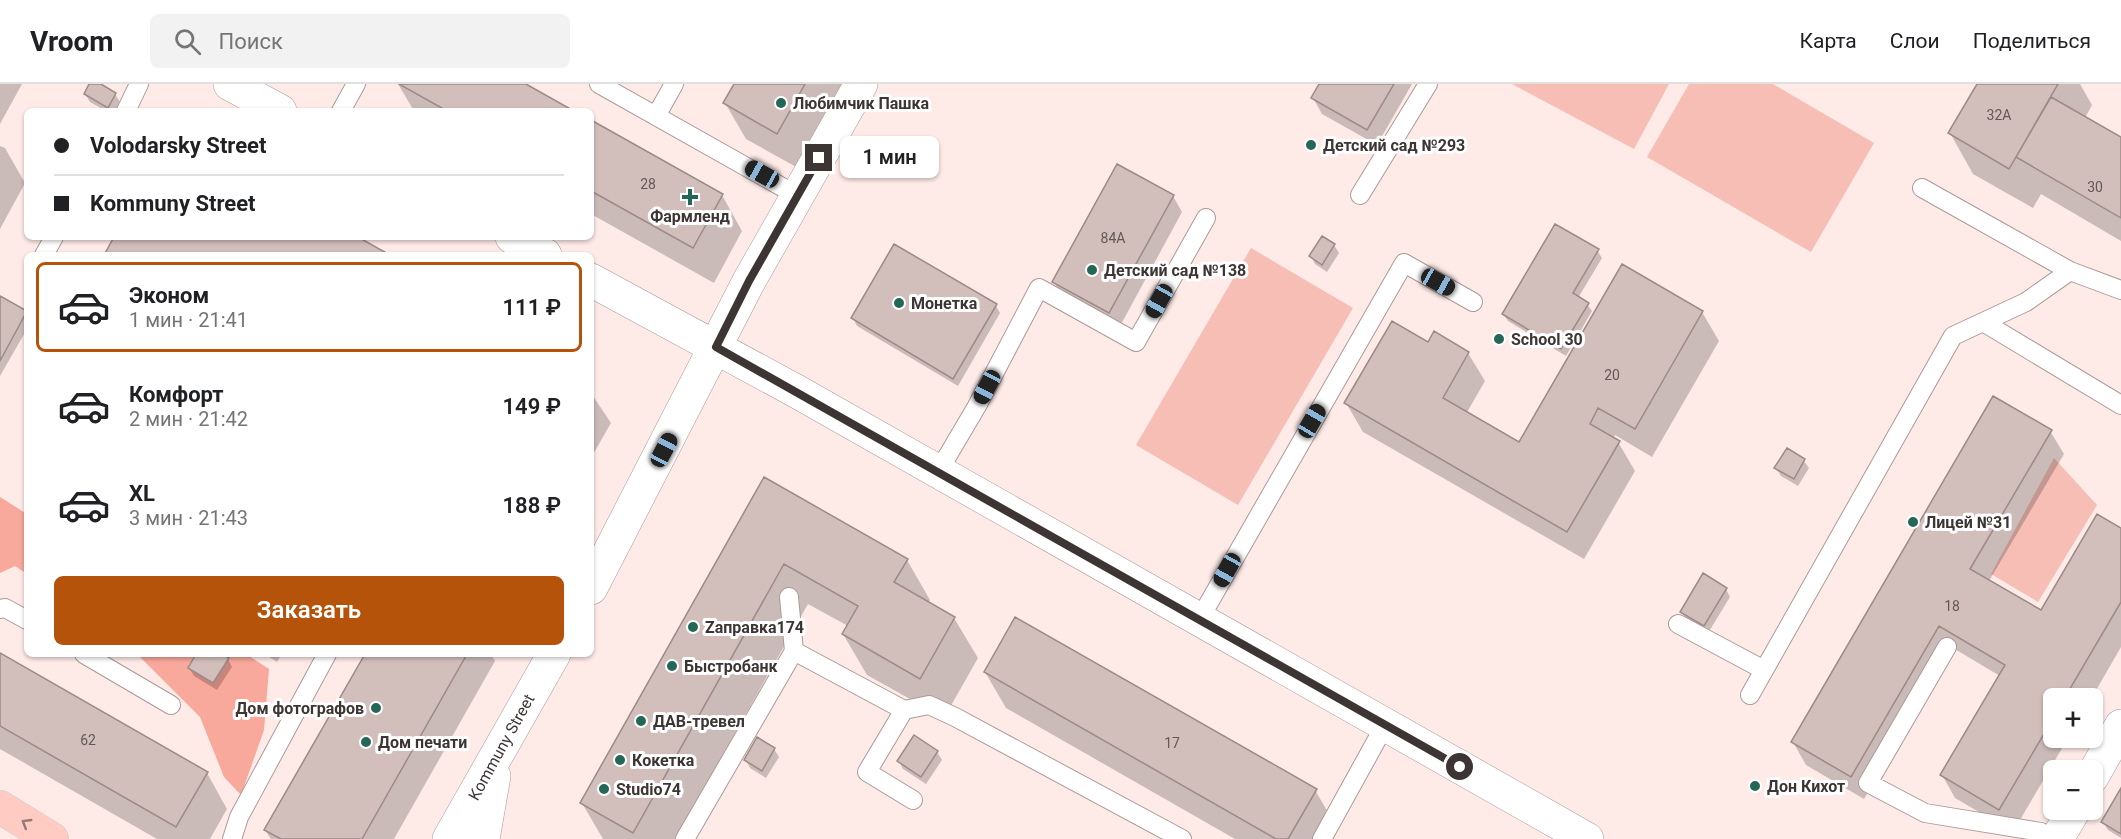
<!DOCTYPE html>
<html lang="ru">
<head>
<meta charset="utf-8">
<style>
  :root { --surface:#fff; --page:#f2f2f2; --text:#202124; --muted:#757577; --line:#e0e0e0; --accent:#b45309 }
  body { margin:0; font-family:Roboto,sans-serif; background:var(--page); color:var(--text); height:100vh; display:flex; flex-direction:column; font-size:22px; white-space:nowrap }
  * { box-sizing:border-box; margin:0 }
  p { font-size:20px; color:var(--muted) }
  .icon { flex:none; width:33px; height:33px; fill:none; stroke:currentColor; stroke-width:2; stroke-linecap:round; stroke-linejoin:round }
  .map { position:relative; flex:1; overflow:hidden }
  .drawer { position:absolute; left:24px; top:168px; width:570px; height:405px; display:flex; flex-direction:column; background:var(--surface); border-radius:9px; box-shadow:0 2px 4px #0004 }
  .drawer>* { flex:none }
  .guide { position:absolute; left:24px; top:24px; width:570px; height:132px; border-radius:9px; box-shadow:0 2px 4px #0004; display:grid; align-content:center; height:132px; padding:0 30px; background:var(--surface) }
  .buttons { position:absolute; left:2043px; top:604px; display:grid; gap:12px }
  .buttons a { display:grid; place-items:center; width:60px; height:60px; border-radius:9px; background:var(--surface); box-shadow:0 2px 4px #0004; font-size:30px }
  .end { position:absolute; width:27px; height:27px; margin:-14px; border:8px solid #3c3534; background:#fff; box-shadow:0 0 0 3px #fff }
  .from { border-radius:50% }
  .bubble { position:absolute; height:42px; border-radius:9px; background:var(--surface); box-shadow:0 2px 4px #0004; font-size:20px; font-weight:600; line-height:42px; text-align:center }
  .car { position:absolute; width:18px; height:36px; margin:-18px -9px; border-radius:8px; box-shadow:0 0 4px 2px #0007; background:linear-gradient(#222 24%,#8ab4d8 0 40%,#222 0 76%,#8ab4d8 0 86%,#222 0) }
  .guide b { display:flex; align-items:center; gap:21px; height:57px; font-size:22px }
  .guide b+b { border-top:2px solid var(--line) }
  .guide i { width:15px; height:15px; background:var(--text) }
  ul { padding:10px 0 0; list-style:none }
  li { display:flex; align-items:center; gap:18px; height:90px; margin:0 12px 9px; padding:0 18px; border:3px solid transparent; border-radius:9px }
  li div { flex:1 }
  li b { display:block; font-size:22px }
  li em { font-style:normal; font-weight:600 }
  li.current { border-color:var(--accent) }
  li>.icon { width:54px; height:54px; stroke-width:1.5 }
  .button { display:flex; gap:12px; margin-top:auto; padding:12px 30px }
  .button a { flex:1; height:69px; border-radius:9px; background:var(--accent); color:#fff; font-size:24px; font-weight:600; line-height:69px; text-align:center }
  header { display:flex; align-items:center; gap:36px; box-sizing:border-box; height:84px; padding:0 30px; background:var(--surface); border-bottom:2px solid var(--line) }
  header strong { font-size:28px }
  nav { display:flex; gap:33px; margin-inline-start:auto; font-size:21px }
  .search { width:420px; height:54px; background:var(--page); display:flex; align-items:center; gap:15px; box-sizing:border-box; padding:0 21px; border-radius:9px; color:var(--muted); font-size:22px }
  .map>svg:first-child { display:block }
  .green { fill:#f6beb5 }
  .forest { fill:#f9a89c }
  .shadow { fill:#0003 }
  .building { fill:#d2bfbc; stroke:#9c8a87; stroke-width:1.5 }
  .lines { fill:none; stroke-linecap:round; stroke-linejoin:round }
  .service-casing { stroke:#ac9a97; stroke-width:20 }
  .minor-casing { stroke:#ac9a97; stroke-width:34 }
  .tertiary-casing { stroke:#ac9a97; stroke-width:34 }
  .primary-casing { stroke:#d0cfce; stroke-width:34 }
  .service { stroke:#fff; stroke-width:18 }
  .minor { stroke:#fff; stroke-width:33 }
  .tertiary { stroke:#fff; stroke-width:33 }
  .primary { stroke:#ffcbc3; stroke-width:33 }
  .oneway { stroke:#947874 }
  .route { stroke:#3c3534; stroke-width:8 }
  .poi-dot { fill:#256757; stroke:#fff; stroke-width:2 }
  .labels { text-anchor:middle; stroke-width:6; stroke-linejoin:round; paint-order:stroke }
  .number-label { font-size:14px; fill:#625856 }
  .poi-label { font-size:16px; font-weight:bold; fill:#3c3534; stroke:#fff; text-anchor:start }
  .street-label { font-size:16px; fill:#3c3534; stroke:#fff }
</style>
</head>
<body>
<header>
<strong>Vroom</strong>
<div class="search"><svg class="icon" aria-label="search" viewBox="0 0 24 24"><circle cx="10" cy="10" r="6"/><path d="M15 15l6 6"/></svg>Поиск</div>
<nav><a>Карта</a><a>Слои</a><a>Поделиться</a></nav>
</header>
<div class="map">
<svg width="2121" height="755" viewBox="0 0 2121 755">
  <rect width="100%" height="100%" fill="#feeae7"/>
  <path class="green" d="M1512 0H1669L1634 65Z
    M1689 0H1773L1874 59 1811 168 1647 73Z
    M1251 164 1353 224 1238 421 1136 361Z
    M2054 374 2097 421 2038 518 1991 490Z"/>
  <path class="forest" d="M0 413 27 430V490L15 482 0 489Z
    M137 570H246L269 585 264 646 241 711 224 693 200 633Z"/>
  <path class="shadow" d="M0 0H22L0 40Z
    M91 0H98L115 10 120 18 115 27H106L90 18 85 10Z
    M398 0H523L572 27H414Z
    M736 0H846L798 84 746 55 725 19Z
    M1321 0H1412L1377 61 1322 30 1313 14Z
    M1978 0H2080L2092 21 2085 34 2121 55V157L2041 110 2033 124 1973 90 1950 49Z
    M591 38 722 111 742 147 714 199 591 130Z
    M0 62 5 64 25 99 0 145Z
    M1173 112 1182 128 1119 244 1063 214 1054 198Z
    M1334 161 1339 169 1327 188 1315 180 1311 172Z
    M1597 166 1602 174 1578 214 1587 220 1592 227 1566 272 1508 237 1503 230Z
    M0 214 27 229V245L0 292Z
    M996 222 1000 229 958 302 857 242 853 234Z
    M1702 228 1719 257 1652 373 1615 351 1613 355 1618 358 1635 387 1584 475 1363 348 1346 319 1429 260 1468 269 1485 297 1466 330 1520 360Z
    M591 309 611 339 591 374Z
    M2050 347 2064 370 1989 497 2041 528 2121 446V563L2091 615H2054V654H2068L2013 748 1955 714 1942 691 2000 592 1953 564 1864 715 1806 681 1793 658Z
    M1787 366 1804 377 1809 384 1798 402 1781 392 1776 384Z
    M764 395 907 476 930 516 928 519 954 534 978 574 944 634 867 591 843 550 848 542 808 520 675 755H603L582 719Z
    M1726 505 1730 513 1708 549 1686 536 1682 528Z
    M0 570 207 689 227 725 210 755H157L0 665Z
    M198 570H220L228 575 232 583 217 606 194 592 189 584Z
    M265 570H282L277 578Z
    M367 570H491L495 577 394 755H271L265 746Z
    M985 588 1315 706 1336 742 1329 755H1235L1006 624Z
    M914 653 937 668 942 676 926 700 903 685 899 677Z
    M774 665 779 673 766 694 750 684 746 676Z
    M2121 707V754L2108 746 2103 738Z"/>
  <path class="building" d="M89 0H101L116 9 108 24 84 10Z
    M399 0H526L574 27H447Z
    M734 0H805L777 50 723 19Z
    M1319 0H1394L1367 46 1311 14Z
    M1977 0H2058L2009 85 1948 49Z
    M2051 13 2121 53V134L2016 73Z
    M591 36 723 110 693 164 591 107Z
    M1117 80 1174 111 1109 229 1052 198Z
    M1555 140 1599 165 1573 209 1589 219 1561 265 1502 230Z
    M1322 152 1335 160 1322 181 1309 172Z
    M114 153H358L390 171H104Z
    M894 160 997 220 953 295 851 234Z
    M1622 180 1703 227 1635 345 1598 324 1590 340 1620 357 1567 448 1344 319 1392 237 1428 258 1434 247 1469 268 1443 314 1519 358Z
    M0 212 27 227 0 277Z
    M1993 312 2052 346 1970 485 2041 526 2097 430 2121 444V518L2064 615H2054V633L1999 726 1940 691 2005 581 1939 542 1851 693 1791 658Z
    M1787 364 1805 375 1794 395 1774 384Z
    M764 393 908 475 894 498 955 533 920 595 842 550 858 522 784 480 633 749 580 719Z
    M1703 489 1727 504 1704 542 1680 528Z
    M1015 533 1317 705 1288 755H1276L984 588Z
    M0 569 208 688 176 743 0 642Z
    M196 570H222L229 574 213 599 188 584Z
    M365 570H467L362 755H281L264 746Z
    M914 651 938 667 921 693 897 677Z
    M757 653 775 664 762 687 744 676Z
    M2121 704V750L2101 738Z"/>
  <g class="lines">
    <defs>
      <path id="service" d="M599 0 798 112
        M126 27 139 0
        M341 27 356 0
        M656 32 674 0
        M1922 104 2070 187 2121 206
        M1360 111 1428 0
        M44 171 54 153
        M1983 238 2121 321
        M938 388 977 322 1039 204 1136 258 1206 134
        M789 513 794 567
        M0 525 5 524 27 536
        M1199 536 1404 179 1473 218
        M1678 540 1764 586
        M1947 563 1868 699 1925 729 2041 748 2053 755
        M84 570 171 621
        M1750 611 1953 252 2026 218 2070 187
        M904 626 867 688 913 716
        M232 755 239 733 327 570
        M685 755 794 567 904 626 929 621 955 633 1182 755
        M1322 755 1385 641"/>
      <path id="minor" d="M230 0 280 27
        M512 153 545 171
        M591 196 796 307 1587 755
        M2092 693 2121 642
        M2057 755 2074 726"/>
      <path id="tertiary" d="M591 504 749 197 861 0
        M449 755 554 570
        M483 755 494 692"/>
      <path id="primary" d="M0 723 52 755"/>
    </defs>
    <use href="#service" class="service-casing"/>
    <use href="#minor" class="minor-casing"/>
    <use href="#tertiary" class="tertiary-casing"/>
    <use href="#primary" class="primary-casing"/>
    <use href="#service" class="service"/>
    <use href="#minor" class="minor"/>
    <use href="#tertiary" class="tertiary"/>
    <use href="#primary" class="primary"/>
  </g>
  <defs><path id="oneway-chevron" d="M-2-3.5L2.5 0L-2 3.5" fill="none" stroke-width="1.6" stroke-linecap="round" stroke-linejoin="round" transform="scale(1.5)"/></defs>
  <use class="oneway" href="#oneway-chevron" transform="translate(26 739) rotate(-149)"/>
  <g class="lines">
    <path class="route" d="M819 74 749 197 716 263 1460 683"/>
  </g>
  <g class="poi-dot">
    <circle cx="781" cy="19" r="6"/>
    <circle cx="1311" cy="61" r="6"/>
    <path d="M687 104h6v6h6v6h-6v6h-6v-6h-6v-6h6z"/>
    <circle cx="1092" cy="186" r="6"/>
    <circle cx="899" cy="219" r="6"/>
    <circle cx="1499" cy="255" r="6"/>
    <circle cx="1913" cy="438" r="6"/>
    <circle cx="693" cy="543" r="6"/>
    <circle cx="672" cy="582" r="6"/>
    <circle cx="376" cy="624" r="6"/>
    <circle cx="641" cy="637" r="6"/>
    <circle cx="366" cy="658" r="6"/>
    <circle cx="620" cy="676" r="6"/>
    <circle cx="1755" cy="702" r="6"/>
    <circle cx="604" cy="705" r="6"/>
  </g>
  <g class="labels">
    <g class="number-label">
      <text x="1999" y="36">32А</text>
      <text x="648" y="105">28</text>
      <text x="2095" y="108">30</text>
      <text x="1113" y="159">84А</text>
      <text x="1612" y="296">20</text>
      <text x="1952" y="527">18</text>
      <text x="88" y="661">62</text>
      <text x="1172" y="664">17</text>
    </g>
    <g class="poi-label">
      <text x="793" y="25">Любимчик Пашка</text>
      <text x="1323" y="67">Детский сад №293</text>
      <text x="690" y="138" text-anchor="middle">Фармленд</text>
      <text x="1104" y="192">Детский сад №138</text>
      <text x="911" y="225">Монетка</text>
      <text x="1511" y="261">School 30</text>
      <text x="1925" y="444">Лицей №31</text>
      <text x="705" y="549">Zаправка174</text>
      <text x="684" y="588">Быстробанк</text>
      <text x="364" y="630" text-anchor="end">Дом фотографов</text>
      <text x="653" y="643">ДАВ-тревел</text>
      <text x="378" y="664">Дом печати</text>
      <text x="632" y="682">Кокетка</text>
      <text x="1767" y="708">Дон Кихот</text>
      <text x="616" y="711">Studio74</text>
    </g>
    <g class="street-label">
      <text transform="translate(501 663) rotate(-61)" y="6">Kommuny Street</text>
    </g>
  </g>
</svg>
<div class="buttons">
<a>+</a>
<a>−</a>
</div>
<i class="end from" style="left:1460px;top:683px"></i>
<i class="end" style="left:819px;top:74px"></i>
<div class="bubble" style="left:840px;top:52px;width:99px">1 мин</div>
<i class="car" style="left:762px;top:90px;rotate:299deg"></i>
<i class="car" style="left:1438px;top:198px;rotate:119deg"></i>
<i class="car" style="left:1159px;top:217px;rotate:209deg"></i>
<i class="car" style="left:987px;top:303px;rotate:208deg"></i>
<i class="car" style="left:1312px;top:337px;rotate:30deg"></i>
<i class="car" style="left:664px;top:366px;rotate:28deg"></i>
<i class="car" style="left:1227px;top:486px;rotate:209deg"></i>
<div class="guide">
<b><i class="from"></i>Volodarsky Street</b>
<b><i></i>Kommuny Street</b>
</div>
<section class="drawer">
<ul>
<li class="current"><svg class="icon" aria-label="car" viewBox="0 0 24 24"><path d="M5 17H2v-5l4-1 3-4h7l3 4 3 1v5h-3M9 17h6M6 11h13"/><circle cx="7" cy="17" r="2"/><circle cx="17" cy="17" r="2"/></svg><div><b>Эконом</b><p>1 мин · 21:41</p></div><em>111 ₽</em></li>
<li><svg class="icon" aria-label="car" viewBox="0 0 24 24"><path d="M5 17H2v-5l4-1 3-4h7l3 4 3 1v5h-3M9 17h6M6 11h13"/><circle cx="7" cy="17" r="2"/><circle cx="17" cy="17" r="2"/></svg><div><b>Комфорт</b><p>2 мин · 21:42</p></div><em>149 ₽</em></li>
<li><svg class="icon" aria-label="car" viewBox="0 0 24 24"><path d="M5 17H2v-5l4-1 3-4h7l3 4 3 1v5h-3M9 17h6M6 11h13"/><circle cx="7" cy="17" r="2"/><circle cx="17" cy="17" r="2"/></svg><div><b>XL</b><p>3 мин · 21:43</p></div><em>188 ₽</em></li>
</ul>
<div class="button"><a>Заказать</a></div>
</section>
</div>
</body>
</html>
